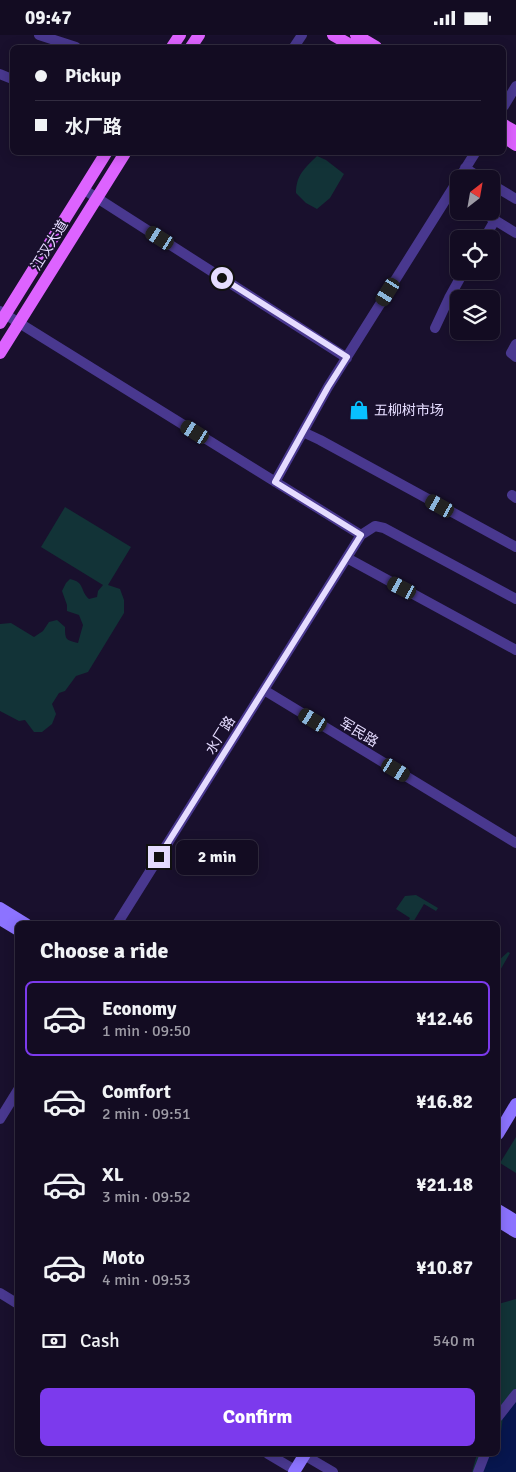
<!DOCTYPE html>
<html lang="en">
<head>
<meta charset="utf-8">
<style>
  :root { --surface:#130c22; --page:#201a2f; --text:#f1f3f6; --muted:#9d9ba5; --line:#322c40; --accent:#7c3aed }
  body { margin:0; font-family:Signika,"Noto Sans SC",sans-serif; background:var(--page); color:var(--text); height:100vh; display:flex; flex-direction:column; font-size:19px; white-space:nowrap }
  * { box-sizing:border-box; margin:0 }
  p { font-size:16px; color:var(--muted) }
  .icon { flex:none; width:28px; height:28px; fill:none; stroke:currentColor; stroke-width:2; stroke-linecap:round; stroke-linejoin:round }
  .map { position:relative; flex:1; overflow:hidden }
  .details { position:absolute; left:15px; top:886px; width:485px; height:535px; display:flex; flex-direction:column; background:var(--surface); border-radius:8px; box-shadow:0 2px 12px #0003,0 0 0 1px var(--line) }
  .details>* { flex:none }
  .banner { position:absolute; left:10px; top:10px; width:496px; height:110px; border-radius:8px; box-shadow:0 2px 12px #0003,0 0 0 1px var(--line); display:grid; align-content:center; height:110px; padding:0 25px; background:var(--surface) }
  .needle { width:32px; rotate:31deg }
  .tools { position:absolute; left:450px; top:135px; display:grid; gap:10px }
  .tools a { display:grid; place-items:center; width:50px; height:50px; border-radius:8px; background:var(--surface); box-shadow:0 2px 12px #0003,0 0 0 1px var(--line); font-size:25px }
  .end { position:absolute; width:22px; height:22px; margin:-11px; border:6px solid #e5dcff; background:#111; box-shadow:0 0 0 2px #111 }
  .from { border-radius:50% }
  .bubble { position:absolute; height:35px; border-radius:8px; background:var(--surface); box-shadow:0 2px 12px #0003,0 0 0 1px var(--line); font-size:16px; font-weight:700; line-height:35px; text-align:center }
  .car { position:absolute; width:15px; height:30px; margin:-15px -8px; border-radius:6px; box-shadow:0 0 4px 1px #0007; background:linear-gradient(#222 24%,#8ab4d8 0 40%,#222 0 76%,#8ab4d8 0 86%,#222 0) }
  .banner b { display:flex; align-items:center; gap:18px; height:48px; font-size:19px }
  .banner b+b { border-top:1px solid var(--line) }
  .banner i { width:12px; height:12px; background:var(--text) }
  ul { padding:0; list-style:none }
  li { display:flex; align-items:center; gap:15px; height:75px; margin:0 10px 8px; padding:0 15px; border:2px solid transparent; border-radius:8px }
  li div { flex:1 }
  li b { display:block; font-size:19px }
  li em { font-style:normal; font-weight:700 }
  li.current { border-color:var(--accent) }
  li>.icon { width:45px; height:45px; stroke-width:1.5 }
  h2 { padding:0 25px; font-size:22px; line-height:60px }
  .pay { display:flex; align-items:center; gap:12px; height:55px; padding:0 25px; font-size:19px }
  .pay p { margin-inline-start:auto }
  .button { display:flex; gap:10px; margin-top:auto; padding:10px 25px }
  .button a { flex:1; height:58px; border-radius:8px; background:var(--accent); color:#fff; font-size:20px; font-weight:700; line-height:58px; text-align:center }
  .status { display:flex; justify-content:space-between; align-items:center; height:35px; padding:0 25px; background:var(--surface); direction:ltr }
  .status svg { height:14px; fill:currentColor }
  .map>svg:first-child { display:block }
  .green { fill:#123337 }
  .water { fill:#07164e }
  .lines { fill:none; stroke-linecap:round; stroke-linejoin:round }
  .street { stroke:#49388f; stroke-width:10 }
  .secondary { stroke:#8c73ff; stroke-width:12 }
  .primary { stroke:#dd63ff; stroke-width:12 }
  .route { stroke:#e5dcff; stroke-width:6 }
  .labels { text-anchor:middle; stroke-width:4; stroke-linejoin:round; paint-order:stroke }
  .street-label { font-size:14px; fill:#e5dcff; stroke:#19102d }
  .poi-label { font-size:14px; fill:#e5dcff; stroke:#19102d; text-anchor:start }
</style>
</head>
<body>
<div class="status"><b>09:47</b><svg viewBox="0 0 49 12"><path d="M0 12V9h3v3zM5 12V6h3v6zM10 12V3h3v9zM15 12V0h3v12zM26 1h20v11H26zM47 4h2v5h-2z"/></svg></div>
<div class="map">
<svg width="516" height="1437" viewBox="0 0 516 1437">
  <rect width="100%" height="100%" fill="#19102d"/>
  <path class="green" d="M317 121 326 125 344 139 330 163 317 174 306 168 296 158C296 140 305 133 317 121Z
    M65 472 131 512 108 550 120 554 124 565V578L88 637 76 641 65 656 59 658 52 669 56 679 52 689 42 697H34L25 685 19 686 0 676V589L11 588 34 602 43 596 49 587 57 585 65 592C65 605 66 605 78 608L83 590 79 580 67 576V570L62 556 66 548 70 544C85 547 80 556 89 564L97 562 98 556 103 550 41 512Z
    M416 860 438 873 436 876 424 869 412 889H407L410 883 396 874 405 861Z
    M508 917 510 918 498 939V926Z
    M516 1102V1138L500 1128Z
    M516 1264V1437H472L477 1419H498V1269Z"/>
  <path class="water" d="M516 1365V1437H480L485 1419H498V1404L501 1397 503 1382Z"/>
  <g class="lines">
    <path class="street" d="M39 0 76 12
      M294 12 302 0
      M0 39 12 44
      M504 71 516 51
      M465 133 482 144
      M491 149 516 164
      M83 154 347 323
      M450 158 459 163
      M480 176 516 198
      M484 204 495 185
      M0 276 361 500
      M435 293 449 263 464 236
      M516 309 511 318 516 322
      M303 397 320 405 516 512
      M275 447 328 352 475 118
      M512 460 516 463
      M347 523 516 615
      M264 655 516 808
      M117 889 361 500 375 491 384 493 516 564
      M0 1084 18 1055
      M0 1258 18 1269
      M498 1382 516 1359
      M268 1419 295 1435
      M304 1420 333 1437
      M478 1437 485 1419"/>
    <path class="secondary" d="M0 873 26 889
      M0 884 18 895
      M498 1099 516 1069
      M498 1175 516 1186
      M498 1186 516 1197
      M294 1437 305 1419"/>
    <path class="primary" d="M333 0 354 12
      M356 0 376 12
      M172 12 180 0
      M191 12 199 0
      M504 90 516 97
      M504 102 516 110
      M0 288 106 118
      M0 318 125 118"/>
  </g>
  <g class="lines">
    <path class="route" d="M159 822 361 500 275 447 328 352 347 322 222 243"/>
  </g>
  <defs>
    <symbol id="shop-bare" viewBox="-9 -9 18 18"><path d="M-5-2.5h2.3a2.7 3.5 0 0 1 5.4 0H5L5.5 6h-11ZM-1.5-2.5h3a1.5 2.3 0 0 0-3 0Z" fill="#08c0ff" stroke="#19102d" stroke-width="2.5" paint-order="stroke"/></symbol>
  </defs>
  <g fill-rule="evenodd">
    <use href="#shop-bare" x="345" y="361" width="28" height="28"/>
  </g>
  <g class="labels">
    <g class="street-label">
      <text transform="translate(49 210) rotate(-58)" y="5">江汉大道</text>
      <text transform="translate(359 697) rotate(31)" y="5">军民路</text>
      <text transform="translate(220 700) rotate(-58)" y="5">水厂路</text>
    </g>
    <g class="poi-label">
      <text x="374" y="380">五柳树市场</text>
    </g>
  </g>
</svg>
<div class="tools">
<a><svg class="needle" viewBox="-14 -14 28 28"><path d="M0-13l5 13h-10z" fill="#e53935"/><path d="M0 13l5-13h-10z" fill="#9d9ba5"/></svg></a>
<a><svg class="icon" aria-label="locate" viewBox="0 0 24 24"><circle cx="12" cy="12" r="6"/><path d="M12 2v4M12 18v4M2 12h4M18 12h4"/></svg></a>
<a><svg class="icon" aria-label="layers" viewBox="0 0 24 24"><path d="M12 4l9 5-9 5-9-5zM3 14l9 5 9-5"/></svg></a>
</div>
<i class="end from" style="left:222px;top:243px"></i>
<i class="end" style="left:159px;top:822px"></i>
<div class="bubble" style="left:176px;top:805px;width:82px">2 min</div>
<i class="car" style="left:160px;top:203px;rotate:302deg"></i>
<i class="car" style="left:388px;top:257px;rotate:212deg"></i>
<i class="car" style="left:195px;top:397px;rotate:302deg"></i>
<i class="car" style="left:440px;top:471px;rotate:299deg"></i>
<i class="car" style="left:402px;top:553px;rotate:298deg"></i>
<i class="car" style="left:313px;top:685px;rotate:301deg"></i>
<i class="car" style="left:396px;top:735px;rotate:121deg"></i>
<div class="banner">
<b><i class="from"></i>Pickup</b>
<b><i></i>水厂路</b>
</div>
<section class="details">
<h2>Choose a ride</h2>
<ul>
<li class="current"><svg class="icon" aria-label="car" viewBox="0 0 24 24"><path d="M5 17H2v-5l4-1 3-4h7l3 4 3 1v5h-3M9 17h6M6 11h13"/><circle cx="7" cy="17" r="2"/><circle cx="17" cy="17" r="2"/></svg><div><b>Economy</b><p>1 min · 09:50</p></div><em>¥12.46</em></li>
<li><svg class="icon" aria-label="car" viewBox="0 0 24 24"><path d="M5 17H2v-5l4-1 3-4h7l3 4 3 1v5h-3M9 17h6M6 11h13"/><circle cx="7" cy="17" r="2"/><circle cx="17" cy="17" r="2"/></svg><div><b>Comfort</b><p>2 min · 09:51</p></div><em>¥16.82</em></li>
<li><svg class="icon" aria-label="car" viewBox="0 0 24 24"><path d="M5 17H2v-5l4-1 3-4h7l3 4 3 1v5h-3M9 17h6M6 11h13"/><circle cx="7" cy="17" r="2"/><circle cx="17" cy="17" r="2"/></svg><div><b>XL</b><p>3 min · 09:52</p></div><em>¥21.18</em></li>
<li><svg class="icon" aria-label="car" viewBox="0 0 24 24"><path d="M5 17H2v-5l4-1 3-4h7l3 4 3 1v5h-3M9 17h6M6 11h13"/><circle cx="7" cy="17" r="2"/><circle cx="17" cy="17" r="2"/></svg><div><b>Moto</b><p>4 min · 09:53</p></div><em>¥10.87</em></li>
</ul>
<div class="pay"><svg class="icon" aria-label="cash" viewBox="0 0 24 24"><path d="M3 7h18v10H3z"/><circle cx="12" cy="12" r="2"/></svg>Cash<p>540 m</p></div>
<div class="button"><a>Confirm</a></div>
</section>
</div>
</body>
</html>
